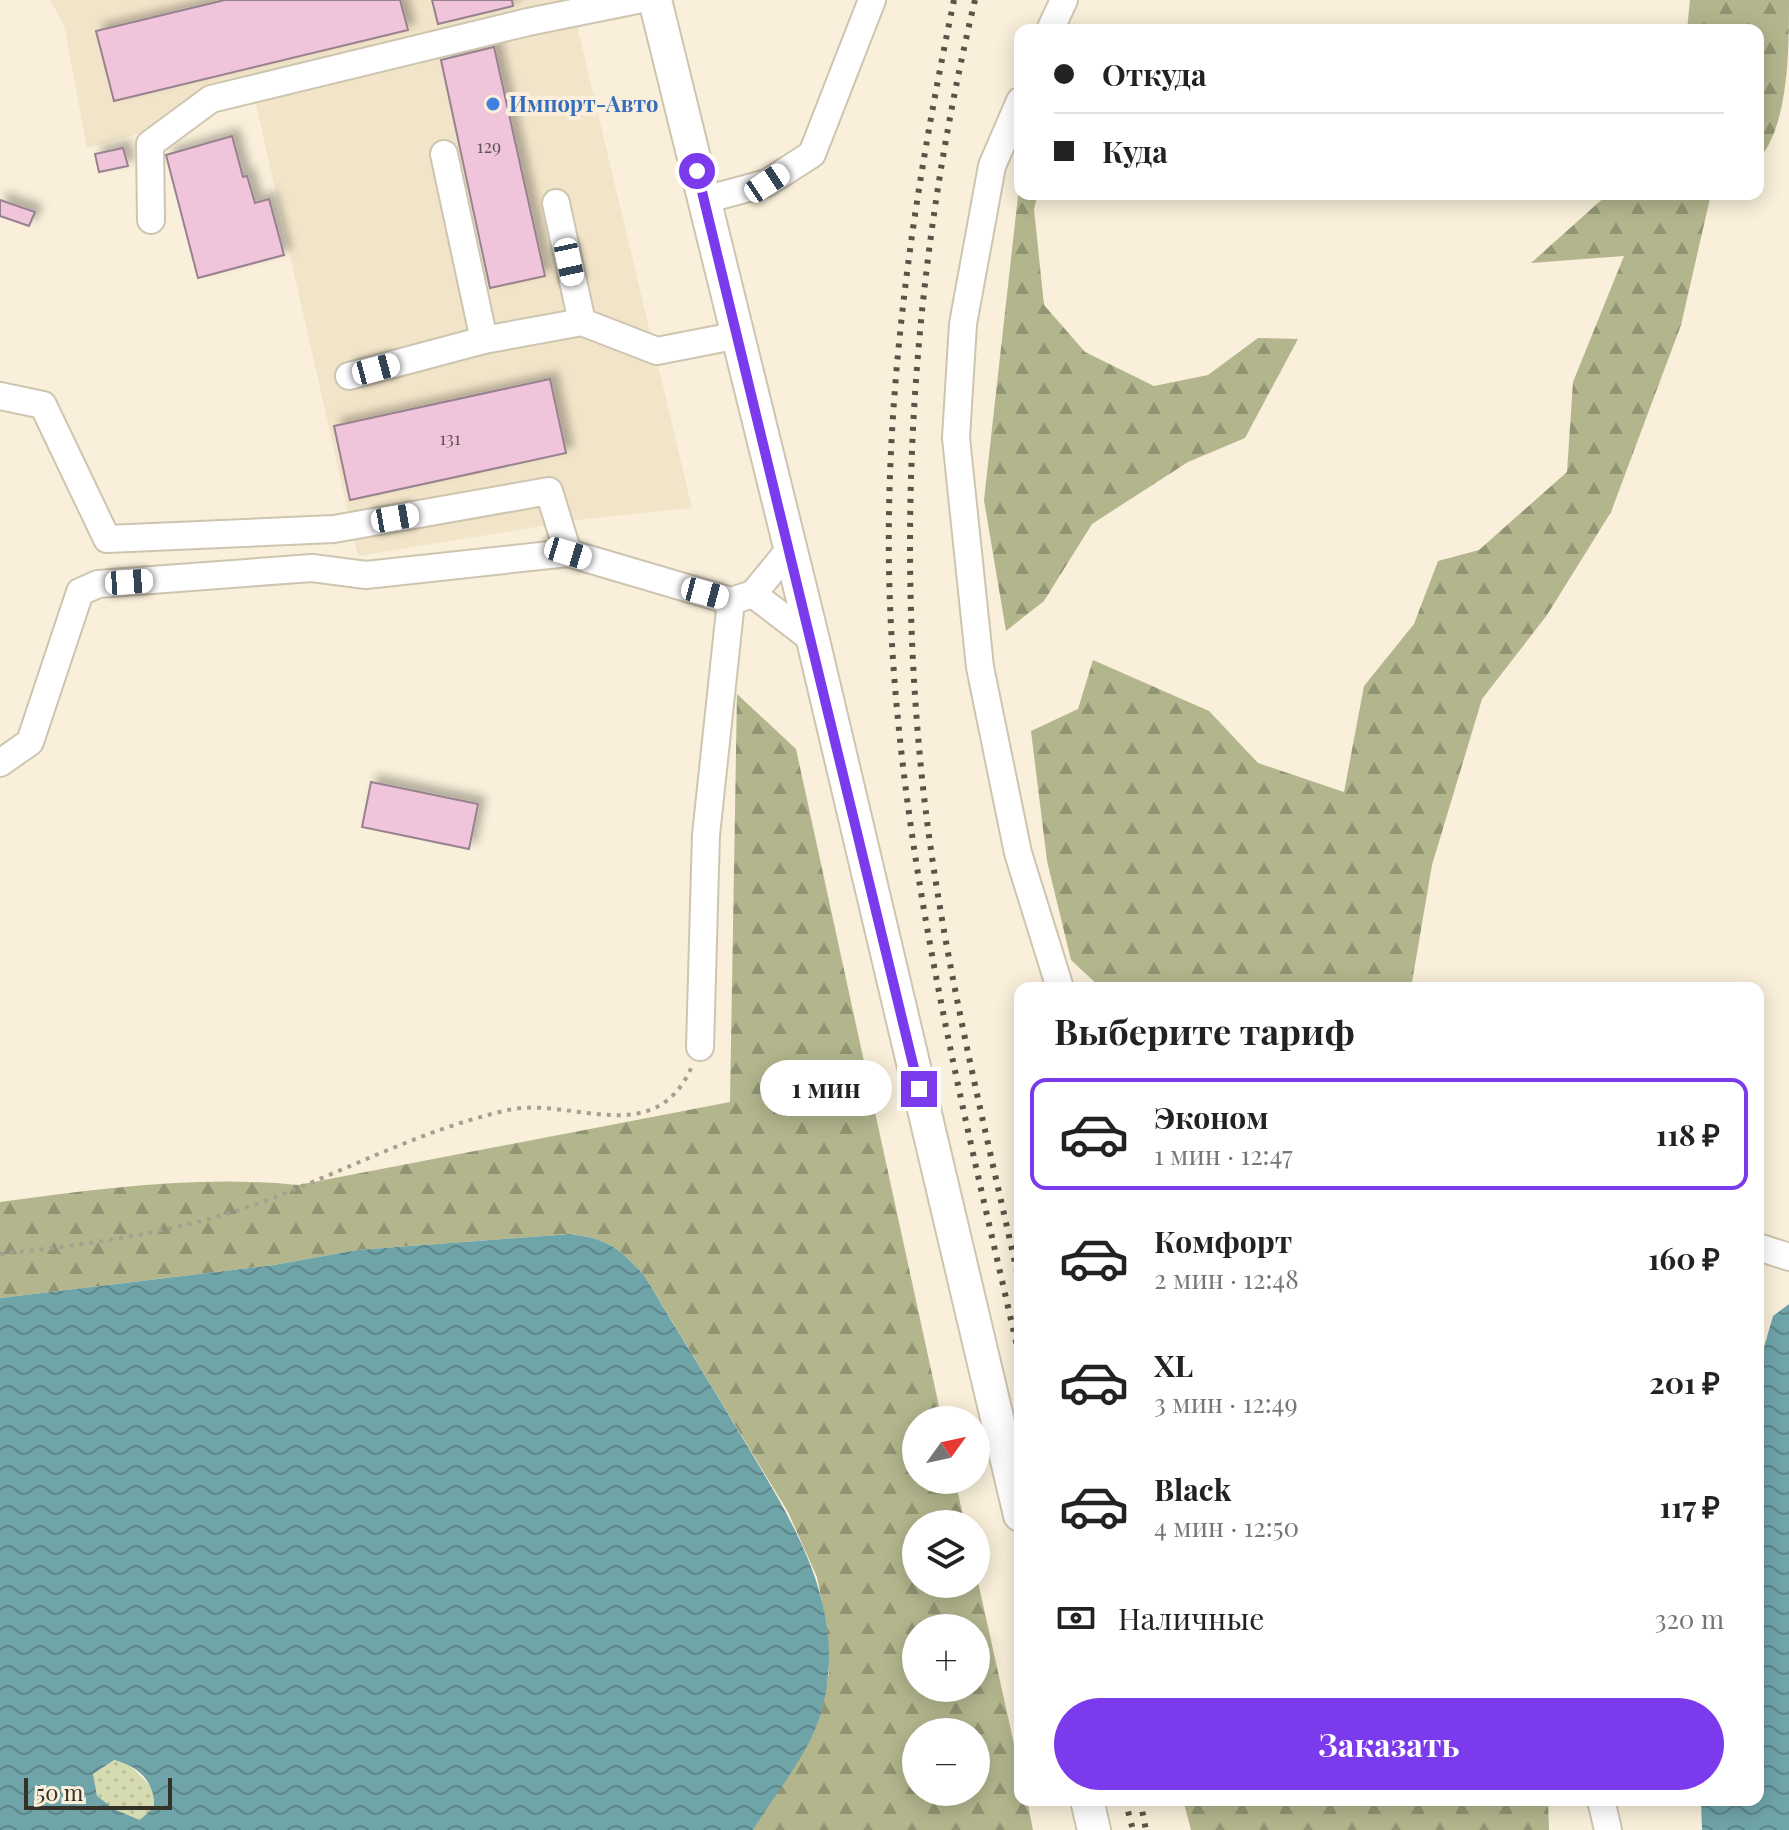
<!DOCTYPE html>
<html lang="ru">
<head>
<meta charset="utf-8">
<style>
  :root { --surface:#fff; --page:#f2f2f2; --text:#222; --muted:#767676; --line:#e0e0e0; --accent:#7c3aed }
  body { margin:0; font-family:"Playfair Display",serif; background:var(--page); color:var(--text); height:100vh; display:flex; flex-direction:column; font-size:30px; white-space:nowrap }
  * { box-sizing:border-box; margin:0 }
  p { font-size:26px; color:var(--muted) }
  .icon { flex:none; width:44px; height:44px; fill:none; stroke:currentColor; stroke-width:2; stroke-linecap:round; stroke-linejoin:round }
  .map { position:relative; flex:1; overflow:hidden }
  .drawer { position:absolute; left:1014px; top:982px; width:750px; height:824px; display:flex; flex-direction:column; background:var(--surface); border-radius:16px; box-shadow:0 4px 20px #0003 }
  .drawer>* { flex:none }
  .top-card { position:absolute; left:1014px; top:24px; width:750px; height:176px; border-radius:16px; box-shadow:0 4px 20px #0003; display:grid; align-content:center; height:176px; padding:0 40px; background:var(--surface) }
  .needle { width:52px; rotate:57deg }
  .controls { position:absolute; left:902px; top:1406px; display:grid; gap:16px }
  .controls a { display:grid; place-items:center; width:88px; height:88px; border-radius:50%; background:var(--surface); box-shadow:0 4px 20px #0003; font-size:40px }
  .scale { position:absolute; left:24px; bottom:20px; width:148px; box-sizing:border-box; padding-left:8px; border:4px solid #343129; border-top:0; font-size:22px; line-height:28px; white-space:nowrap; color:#343129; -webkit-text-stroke:6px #f9efda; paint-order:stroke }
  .end { position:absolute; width:36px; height:36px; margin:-18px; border:10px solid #7c3aed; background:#fff; box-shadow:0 0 0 4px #fff }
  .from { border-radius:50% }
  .bubble { position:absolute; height:56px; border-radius:28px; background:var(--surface); box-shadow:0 4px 20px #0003; font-size:26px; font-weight:700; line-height:56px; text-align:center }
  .car { position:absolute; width:24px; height:48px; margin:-24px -12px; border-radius:10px; box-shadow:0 0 6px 2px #0007; background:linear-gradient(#fff 24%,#345 0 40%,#fff 0 76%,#345 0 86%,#fff 0) }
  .top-card b { display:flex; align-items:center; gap:28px; height:76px; font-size:30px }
  .top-card b+b { border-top:2px solid var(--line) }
  .top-card i { width:20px; height:20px; background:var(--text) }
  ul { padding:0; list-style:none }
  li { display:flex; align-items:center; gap:24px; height:112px; margin:0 16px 12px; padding:0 24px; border:4px solid transparent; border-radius:16px }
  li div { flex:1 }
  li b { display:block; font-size:30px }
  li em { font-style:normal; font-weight:700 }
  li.on { border-color:var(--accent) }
  li>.icon { width:72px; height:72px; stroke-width:1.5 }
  h2 { padding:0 40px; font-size:36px; line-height:96px }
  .pay { display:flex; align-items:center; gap:20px; height:88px; padding:0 40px; font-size:30px }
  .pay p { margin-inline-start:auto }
  .button { display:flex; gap:16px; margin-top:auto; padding:16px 40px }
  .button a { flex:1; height:92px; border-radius:48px; background:var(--accent); color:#fff; font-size:32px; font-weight:700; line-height:92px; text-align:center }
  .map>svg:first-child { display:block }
  .built { fill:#f1e4c8 }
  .green { fill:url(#green-dots) }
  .forest { fill:url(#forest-firs); fill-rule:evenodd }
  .water { fill:url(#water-waves); fill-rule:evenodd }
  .building { fill:#f0c5db; stroke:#97828d; stroke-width:2; filter:url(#shadow) }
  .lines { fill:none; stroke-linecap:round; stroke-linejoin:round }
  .minor-casing { stroke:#cec5b0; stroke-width:30 }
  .major-casing { stroke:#cec5b0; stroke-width:36 }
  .path { stroke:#a7a090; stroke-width:4; stroke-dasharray:4 6; stroke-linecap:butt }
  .minor { stroke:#fff; stroke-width:26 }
  .major { stroke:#fff; stroke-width:32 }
  .rail { stroke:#59544a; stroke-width:6; stroke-dasharray:4 8; stroke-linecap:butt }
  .route { stroke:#7c3aed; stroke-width:10 }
  .shop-dot { fill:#3f7fe0; stroke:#f9efda; stroke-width:3 }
  .labels { text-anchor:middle; stroke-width:8; stroke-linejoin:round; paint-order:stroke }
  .number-label { font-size:18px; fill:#635656 }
  .shop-label { font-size:22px; font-weight:bold; fill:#366cbe; stroke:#f9efda; text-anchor:start }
</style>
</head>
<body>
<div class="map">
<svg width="1789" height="1830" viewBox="0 0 1789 1830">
  <defs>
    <pattern id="green-dots" width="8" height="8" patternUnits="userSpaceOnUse" patternTransform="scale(2)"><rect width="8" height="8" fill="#d6dab1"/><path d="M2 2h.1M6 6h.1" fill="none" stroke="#b8bc98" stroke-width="1.8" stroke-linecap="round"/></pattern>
    <pattern id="forest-firs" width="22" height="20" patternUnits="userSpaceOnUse" patternTransform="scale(2)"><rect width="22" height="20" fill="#b3b68d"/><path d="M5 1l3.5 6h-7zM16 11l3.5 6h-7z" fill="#929573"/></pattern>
    <pattern id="water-waves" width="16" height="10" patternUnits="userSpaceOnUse" patternTransform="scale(2)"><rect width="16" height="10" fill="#6fa4a9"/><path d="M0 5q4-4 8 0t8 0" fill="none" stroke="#5c868a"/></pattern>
    <filter id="shadow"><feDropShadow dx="7" dy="-7" stdDeviation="4" flood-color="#0004"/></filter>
  </defs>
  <rect width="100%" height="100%" fill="#f9efda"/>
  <path class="built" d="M50 0H624L628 18 577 26 692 508 585 519 358 556 255 100 87 148 64 25Z"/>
  <path class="green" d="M113 1760 128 1764 152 1787 154 1807 141 1820 114 1809 97 1797 93 1774Z"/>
  <path class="forest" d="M1690 0H1789C1789 50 1789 126 1758 160V30H1687Z
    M1020 178V194H1038L1034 209 1044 305 1085 352 1154 386 1208 375 1258 338 1298 339 1245 438 1188 462 1092 524 1044 601 1006 631 984 500Z
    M1608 194H1711L1681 325 1611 512 1547 615 1482 699 1432 865 1411 988H1101L1071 960 1047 861 1031 731 1078 709 1093 660 1209 711 1258 763 1344 792 1364 686 1414 624 1438 561 1479 550 1567 472 1573 382 1624 256 1531 263Z
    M737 694 796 749 942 1420H916V1480H955L965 1524H916V1584H976V1573L1020 1771V1800H1027L1033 1830H753L822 1708 829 1673 826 1621 817 1577 788 1512 644 1275C618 1247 608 1239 570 1234L357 1250 274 1265 0 1298V1202C99 1189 199 1175 298 1185L730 1102ZM916 1628H976V1688H916ZM916 1732H976V1792H916Z
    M1183 1800H1548L1549 1830H1191Z"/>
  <path class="water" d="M570 1234C608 1239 618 1247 644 1275 677 1331 712 1386 745 1442 793 1523 849 1609 822 1709 810 1754 777 1790 753 1830H0V1298L274 1265 357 1250ZM114 1760C138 1766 155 1781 154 1807L140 1820 114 1809 97 1796 93 1774Z
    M1789 1304V1830H1702L1701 1800H1758V1368L1773 1316Z"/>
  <path class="building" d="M225 0H400L408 30 114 101 96 31Z
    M432 0H512L513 6 438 24Z
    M494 47 545 276 490 288 441 60Z
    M232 136 243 177 247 176 255 203 269 199 284 255 198 278 166 155Z
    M123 148 128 166 99 172 95 154Z
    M0 200 35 212 29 226 0 216Z
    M550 379 566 453 350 500 334 426Z
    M371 782 478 804 469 849 362 827Z"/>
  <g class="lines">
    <defs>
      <path id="minor" d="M1050 30 1064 0
        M1020 101 992 166 963 324 956 438 980 667 1018 853 1060 988
        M444 154 484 340
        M704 200 767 183 812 154 872 0
        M556 203 582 322
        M151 220 150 144 211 99 528 22 637 0
        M349 376 484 340 582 322 657 351 739 335
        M0 396 43 405 107 539 334 529 549 491 568 553
        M753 594 813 640
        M0 763 30 742 80 592 98 584 312 568 366 575 568 553 731 601 753 594 790 549
        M700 1047 706 835 731 601
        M1758 1247 1789 1257
        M1601 1800 1608 1830"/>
      <path id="major" d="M655 0 813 640 1020 1515
        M1087 1800 1094 1830"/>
    </defs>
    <use href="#minor" class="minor-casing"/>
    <use href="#major" class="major-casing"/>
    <path class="path" d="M0 1254C86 1245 174 1233 257 1204 342 1173 419 1130 508 1110 571 1096 655 1152 692 1066"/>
    <use href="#minor" class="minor"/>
    <use href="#major" class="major"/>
    <path class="rail" d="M954 0C915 187 886 377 889 569 894 836 961 1100 1020 1359
      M975 0C914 256 895 517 922 778 940 949 983 1118 1020 1285
      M1125 1800 1133 1830
      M1140 1800 1146 1830"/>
  </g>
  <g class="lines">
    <path class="route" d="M697 171 919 1089"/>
  </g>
  <circle class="shop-dot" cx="493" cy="104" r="8"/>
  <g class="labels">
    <g class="number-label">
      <text x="489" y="153">129</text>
      <text x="450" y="445">131</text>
    </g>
    <g class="shop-label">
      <text x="509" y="112">Импорт-Авто</text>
    </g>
  </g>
</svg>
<div class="controls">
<a><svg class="needle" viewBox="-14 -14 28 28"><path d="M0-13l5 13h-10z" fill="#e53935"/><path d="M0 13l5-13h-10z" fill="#767676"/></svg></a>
<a><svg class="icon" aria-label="layers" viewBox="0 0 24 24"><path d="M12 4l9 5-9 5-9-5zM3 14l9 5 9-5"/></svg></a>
<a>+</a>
<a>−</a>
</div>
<div class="scale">50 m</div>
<i class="end from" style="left:697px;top:171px"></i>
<i class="end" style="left:919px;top:1089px"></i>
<div class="bubble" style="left:760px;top:1060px;width:132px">1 мин</div>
<i class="car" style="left:767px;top:183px;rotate:56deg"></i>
<i class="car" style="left:569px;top:262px;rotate:168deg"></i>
<i class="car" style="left:376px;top:369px;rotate:75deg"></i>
<i class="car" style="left:395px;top:518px;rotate:80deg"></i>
<i class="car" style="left:568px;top:553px;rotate:107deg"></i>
<i class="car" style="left:129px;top:582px;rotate:86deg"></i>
<i class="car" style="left:705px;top:593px;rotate:105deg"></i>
<div class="top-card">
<b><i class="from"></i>Откуда</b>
<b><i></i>Куда</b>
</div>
<section class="drawer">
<h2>Выберите тариф</h2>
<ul>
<li class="on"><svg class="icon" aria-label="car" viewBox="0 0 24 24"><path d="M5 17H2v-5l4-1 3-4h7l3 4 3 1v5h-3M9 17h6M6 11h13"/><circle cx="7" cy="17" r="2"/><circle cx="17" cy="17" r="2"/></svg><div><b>Эконом</b><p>1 мин · 12:47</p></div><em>118 ₽</em></li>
<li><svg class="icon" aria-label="car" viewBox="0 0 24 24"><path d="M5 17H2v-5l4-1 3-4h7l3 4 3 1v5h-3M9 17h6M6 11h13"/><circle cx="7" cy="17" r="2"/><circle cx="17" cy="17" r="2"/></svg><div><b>Комфорт</b><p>2 мин · 12:48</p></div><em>160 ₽</em></li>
<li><svg class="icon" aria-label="car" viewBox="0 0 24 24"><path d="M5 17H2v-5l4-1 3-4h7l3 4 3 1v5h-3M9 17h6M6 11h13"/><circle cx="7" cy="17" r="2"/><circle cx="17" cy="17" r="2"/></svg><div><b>XL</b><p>3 мин · 12:49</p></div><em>201 ₽</em></li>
<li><svg class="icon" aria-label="car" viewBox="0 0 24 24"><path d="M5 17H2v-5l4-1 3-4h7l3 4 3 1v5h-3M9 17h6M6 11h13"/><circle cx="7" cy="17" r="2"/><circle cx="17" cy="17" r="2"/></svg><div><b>Black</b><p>4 мин · 12:50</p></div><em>117 ₽</em></li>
</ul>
<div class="pay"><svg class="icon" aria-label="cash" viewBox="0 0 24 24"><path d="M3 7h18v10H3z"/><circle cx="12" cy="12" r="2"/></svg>Наличные<p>320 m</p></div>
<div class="button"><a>Заказать</a></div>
</section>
</div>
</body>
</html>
